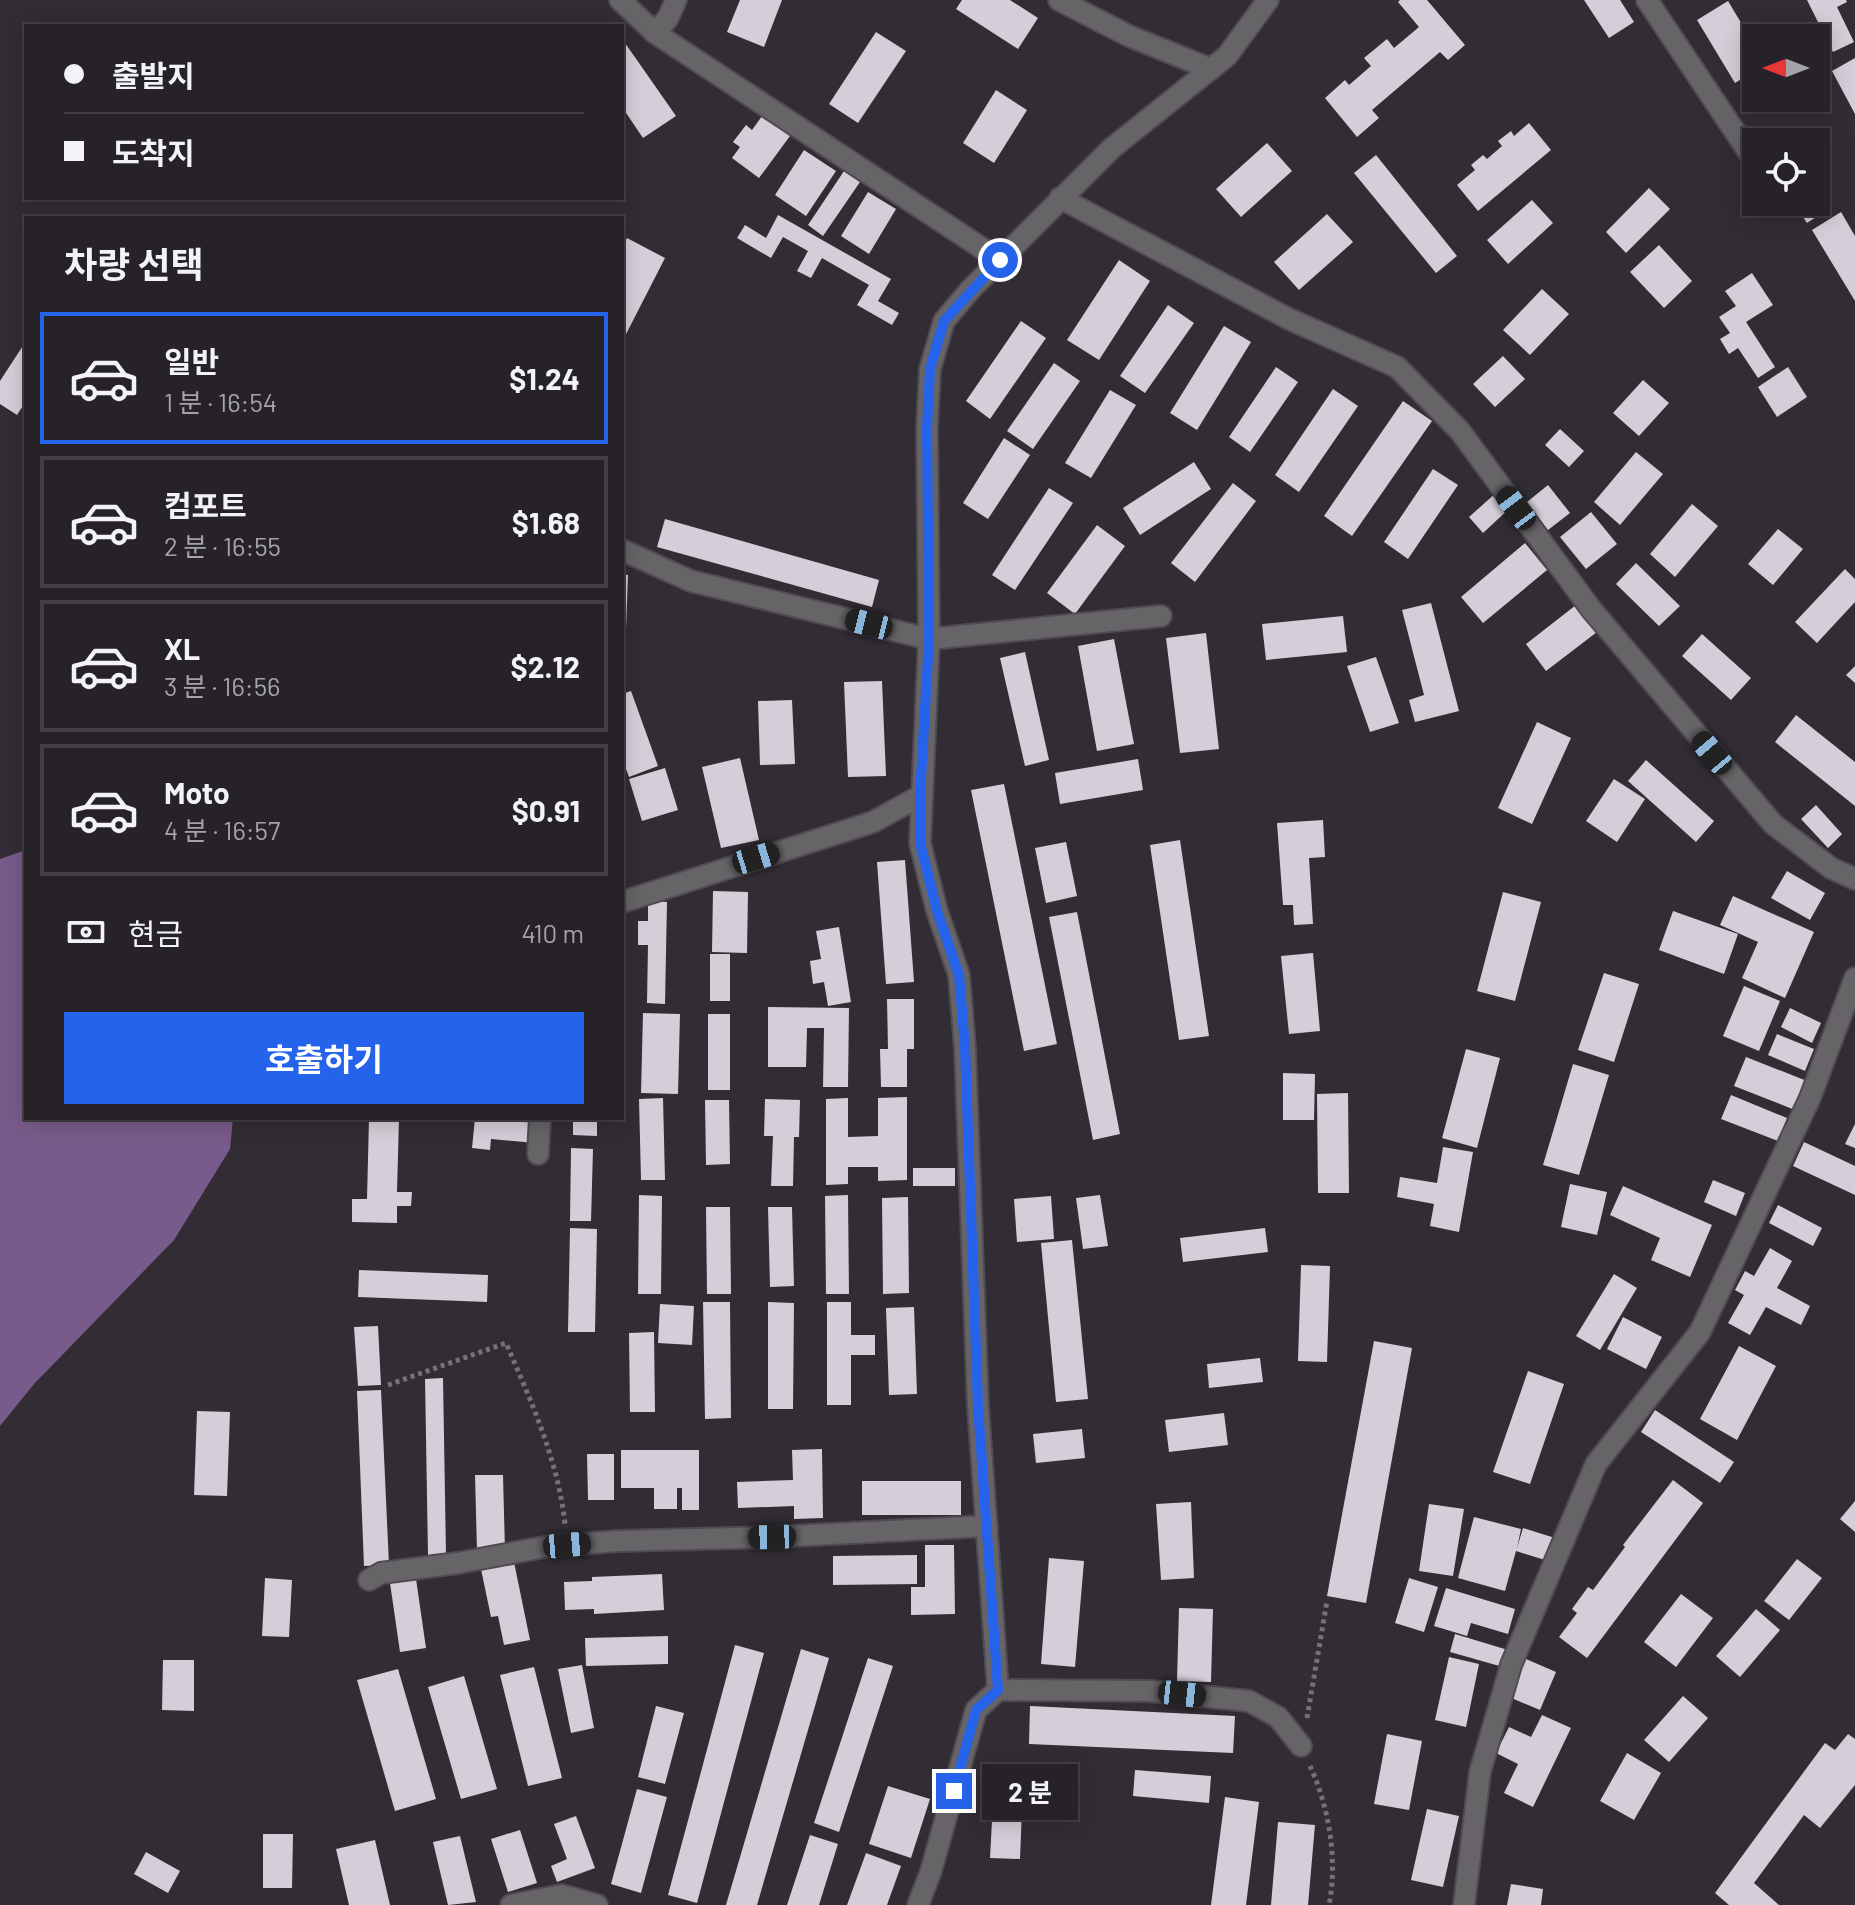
<!DOCTYPE html>
<html lang="ko">
<head>
<meta charset="utf-8">
<style>
  :root { --surface:#262228; --page:#2e2a30; --text:#f1f3f6; --muted:#a4a4a8; --line:#423f45; --accent:#2563eb }
  body { margin:0; font-family:Barlow,"Noto Sans KR",sans-serif; background:var(--page); color:var(--text); height:100vh; display:flex; flex-direction:column; font-size:30px; white-space:nowrap }
  * { box-sizing:border-box; margin:0 }
  p { font-size:26px; color:var(--muted) }
  .icon { flex:none; width:44px; height:44px; fill:none; stroke:currentColor; stroke-width:2; stroke-linecap:round; stroke-linejoin:round }
  .map { position:relative; flex:1; overflow:hidden }
  .side { position:absolute; left:24px; top:216px; width:600px; height:904px; display:flex; flex-direction:column; background:var(--surface); border-radius:0px; box-shadow:0 4px 20px #0003,0 0 0 2px var(--line) }
  .side>* { flex:none }
  .hud { position:absolute; left:24px; top:24px; width:600px; height:176px; border-radius:0px; box-shadow:0 4px 20px #0003,0 0 0 2px var(--line); display:grid; align-content:center; height:176px; padding:0 40px; background:var(--surface) }
  .needle { width:52px; rotate:270deg }
  .controls { position:absolute; left:1742px; top:24px; display:grid; gap:16px }
  .controls a { display:grid; place-items:center; width:88px; height:88px; border-radius:0px; background:var(--surface); box-shadow:0 4px 20px #0003,0 0 0 2px var(--line); font-size:40px }
  .end { position:absolute; width:36px; height:36px; margin:-18px; border:10px solid #2563eb; background:#fff; box-shadow:0 0 0 4px #fff }
  .from { border-radius:50% }
  .bubble { position:absolute; height:56px; border-radius:0px; background:var(--surface); box-shadow:0 4px 20px #0003,0 0 0 2px var(--line); font-size:26px; font-weight:700; line-height:56px; text-align:center }
  .car { position:absolute; width:24px; height:48px; margin:-24px -12px; border-radius:10px; box-shadow:0 0 6px 2px #0007; background:linear-gradient(#222 24%,#8ab4d8 0 40%,#222 0 76%,#8ab4d8 0 86%,#222 0) }
  .hud b { display:flex; align-items:center; gap:28px; height:76px; font-size:30px }
  .hud b+b { border-top:2px solid var(--line) }
  .hud i { width:20px; height:20px; background:var(--text) }
  ul { padding:0; list-style:none }
  li { display:flex; align-items:center; gap:24px; height:132px; margin:0 16px 12px; padding:0 24px; border:4px solid var(--line); border-radius:0px }
  li div { flex:1 }
  li b { display:block; font-size:30px }
  li em { font-style:normal; font-weight:700 }
  li.on { border-color:var(--accent) }
  li>.icon { width:72px; height:72px; stroke-width:1.5 }
  h2 { padding:0 40px; font-size:36px; line-height:96px }
  .pay { display:flex; align-items:center; gap:20px; height:88px; padding:0 40px; font-size:30px }
  .pay p { margin-inline-start:auto }
  .primary-button { display:flex; gap:16px; margin-top:auto; padding:16px 40px }
  .primary-button a { flex:1; height:92px; border-radius:0px; background:var(--accent); color:#fff; font-size:32px; font-weight:700; line-height:92px; text-align:center }
  .map>svg:first-child { display:block }
  .forest { fill:#795b8b }
  .building { fill:#d4ced8 }
  .lines { fill:none; stroke-linecap:round; stroke-linejoin:round }
  .minor-casing { stroke:#504b52; stroke-width:24 }
  .tertiary-casing { stroke:#504b52; stroke-width:24 }
  .path { stroke:#757178; stroke-width:5; stroke-dasharray:4 4; stroke-linecap:butt }
  .minor { stroke:#676468; stroke-width:20 }
  .tertiary { stroke:#676468; stroke-width:20 }
  .route { stroke:#2563eb; stroke-width:10 }
</style>
</head>
<body>
<div class="map">
<svg width="1855" height="1905" viewBox="0 0 1855 1905">
  <rect width="100%" height="100%" fill="#322d35"/>
  <path class="forest" d="M26 850V1118H233L230 1149 174 1240 34 1384 0 1426V859Z"/>
  <path class="building" d="M740 0H782L764 47 727 32Z
    M962 0H1010L1038 18 1018 49 956 9Z
    M1400 0H1427L1465 45 1448 60 1440 52 1372 110 1379 118 1357 137 1325 98 1345 80 1349 85 1371 66 1364 58 1387 39 1394 48 1419 27 1398 2Z
    M1584 0H1620L1634 22 1609 38Z
    M1807 0H1846L1847 2 1837 7 1854 42 1833 52Z
    M1728 1 1752 41 1746 45 1756 60V70L1735 83 1697 20Z
    M876 32 906 51 858 123 829 104Z
    M625 43 676 116 643 138 622 107V45Z
    M1855 58V114L1832 71Z
    M996 90 1027 110 994 163 963 143Z
    M762 116 790 136 759 178 732 158 740 147 733 142 746 125 752 130Z
    M1529 123 1551 150 1478 211 1457 185 1475 170 1471 165 1483 155 1487 159 1502 146 1498 141 1511 131 1514 136Z
    M1774 133 1781 142H1760Z
    M1267 143 1292 171 1241 217 1216 189Z
    M804 150 836 171 806 216 775 195Z
    M1376 155 1457 256 1436 273 1354 173Z
    M844 171 860 182 823 236 808 225Z
    M1649 188 1670 209 1626 253 1606 232Z
    M868 192 896 209 869 254 841 236Z
    M1816 196 1825 211 1807 223 1793 202H1816Z
    M1532 200 1553 223 1508 264 1487 240Z
    M1841 212 1855 236V301L1812 230Z
    M1327 214 1353 242 1299 290 1274 262Z
    M778 215 891 279 878 301 899 313 892 325 857 305 869 285 822 258 811 278 797 271 808 251 783 237 771 258 737 238 745 225 766 238Z
    M627 238 665 258 622 342V247Z
    M1659 245 1692 281 1664 308 1630 272Z
    M1119 260 1150 281 1099 360 1067 340Z
    M1752 273 1773 305 1746 322 1775 367 1758 378 1738 348 1729 354 1720 339 1730 333 1719 317 1736 306 1725 291Z
    M1542 289 1569 314 1530 355 1503 330Z
    M1168 305 1194 323 1145 393 1120 376Z
    M1021 321 1046 338 990 419 966 401Z
    M1224 326 1251 342 1197 430 1170 413Z
    M26 341V401L17 415 0 404V381Z
    M1503 356 1525 379 1495 407 1473 384Z
    M1054 363 1080 381 1033 449 1007 431Z
    M1276 367 1298 382 1250 452 1229 437Z
    M1788 367 1807 397 1777 417 1758 387Z
    M1643 380 1669 403 1639 436 1613 413Z
    M1333 389 1358 406 1299 492 1275 475Z
    M1110 390 1136 405 1091 478 1065 463Z
    M1403 401 1432 421 1352 536 1324 516Z
    M1560 429 1584 451 1569 467 1545 445Z
    M1004 438 1030 455 988 519 963 503Z
    M1636 452 1663 474 1620 525 1594 502Z
    M1194 462 1211 489 1140 535 1123 508Z
    M1433 469 1458 485 1408 559 1384 542Z
    M1233 483 1256 501 1195 582 1171 563Z
    M1548 485 1570 513 1548 530 1527 502Z
    M1049 488 1073 503 1015 590 992 575Z
    M1497 492 1511 507 1483 533 1469 517Z
    M1692 504 1718 526 1675 577 1650 554Z
    M1591 512 1617 544 1586 569 1560 537Z
    M665 519 879 580 872 607 657 547Z
    M1097 525 1125 546 1075 614 1047 593Z
    M1778 529 1803 549 1773 585 1748 564Z
    M1525 543 1547 570 1483 623 1461 597Z
    M1636 563 1680 606 1659 626 1616 584Z
    M1845 569 1855 579V602L1817 643 1795 622Z
    M622 574 628 575 625 656H622Z
    M1431 603 1459 711 1415 722 1409 700 1424 695 1402 610Z
    M1576 605 1597 632 1546 671 1526 644Z
    M1343 616 1347 652 1266 660 1262 624Z
    M1206 633 1219 749 1180 753 1166 638Z
    M1702 634 1751 678 1731 700 1682 656Z
    M1114 639 1134 744 1097 751 1078 646Z
    M1025 652 1049 760 1025 766 1000 658Z
    M1376 657 1399 723 1370 732 1347 666Z
    M1855 666V683L1846 675Z
    M882 681 886 776 848 777 844 682Z
    M631 691 658 766 629 777 622 758V694Z
    M792 700 795 764 760 765 758 701Z
    M1796 715 1855 762V806L1775 742Z
    M1537 722 1571 738 1532 824 1498 808Z
    M740 758 759 840 721 848 702 767Z
    M1138 759 1143 790 1060 804 1055 773Z
    M1646 760 1714 821 1696 842 1628 781Z
    M665 768 678 810 642 821 629 779Z
    M1614 779 1645 799 1617 842 1586 821Z
    M1004 784 1057 1044 1024 1051 971 790Z
    M1816 805 1842 834 1828 848 1801 819Z
    M1323 820 1325 857 1309 858 1313 924 1294 925 1293 905H1283L1277 823Z
    M1180 840 1209 1036 1179 1040 1150 845Z
    M1066 842 1077 896 1046 903 1035 848Z
    M905 860 914 982 886 984 877 862Z
    M1787 871 1825 893 1810 920 1771 898Z
    M713 891 748 892 747 953 712 952Z
    M1503 892 1541 902 1515 1001 1477 991Z
    M1733 896 1814 932 1785 998 1742 978 1758 942 1720 925Z
    M648 901 667 902 665 1004 647 1003 648 945H638V921H648Z
    M1673 911 1738 934 1724 974 1659 950Z
    M1077 912 1120 1134 1093 1140 1049 917Z
    M839 927 851 1002 828 1006 824 982 813 984 810 961 821 959 816 931Z
    M1313 953 1320 1031 1289 1034 1281 956Z
    M710 954H730V1001H710Z
    M1604 973 1639 984 1614 1062 1578 1050Z
    M1744 986 1780 1001 1759 1051 1723 1036Z
    M887 999H914V1049H907V1087H881L880 1049H888Z
    M768 1007 849 1008 848 1087H823L824 1028H807L806 1067H768Z
    M1790 1008 1821 1023 1812 1043 1781 1027Z
    M643 1013 680 1014 678 1094 641 1093Z
    M708 1014H730V1090H708Z
    M1777 1034 1814 1049 1805 1071 1768 1055Z
    M1466 1049 1500 1058 1477 1148 1442 1138Z
    M1746 1057 1807 1081 1795 1110 1734 1086Z
    M1573 1064 1609 1075 1579 1175 1543 1165Z
    M1283 1073 1315 1074 1314 1120H1283Z
    M1348 1093 1349 1193H1318L1317 1094Z
    M1731 1095 1787 1118 1778 1141 1721 1119Z
    M907 1097V1180L878 1181V1167H848V1184L826 1185V1099L848 1098V1137L878 1136V1098Z
    M663 1098 665 1180H641L639 1099Z
    M765 1099 800 1100 799 1137H794L793 1186H771L773 1136H764Z
    M705 1100H729L730 1164 706 1165Z
    M369 1118H399L397 1192H412L411 1206H397V1223L352 1222V1199H367Z
    M475 1118 536 1123 535 1143 491 1139 490 1150 472 1148Z
    M573 1118H597V1136L573 1135Z
    M1855 1124V1148L1845 1144Z
    M1804 1142 1855 1166V1195L1793 1166Z
    M1443 1147 1473 1152 1459 1232 1430 1226 1434 1204 1397 1197 1400 1177 1437 1183Z
    M571 1148 593 1149 591 1221H570Z
    M913 1168H955V1186H913Z
    M1713 1180 1745 1193 1736 1216 1704 1202Z
    M1570 1184 1607 1192 1597 1235 1561 1227Z
    M1623 1186 1712 1225 1690 1277 1651 1260 1660 1238 1610 1215Z
    M639 1195 662 1196 661 1294H638Z
    M848 1195 849 1294H826L825 1196Z
    M1100 1195 1108 1246 1083 1249 1076 1198Z
    M1051 1196 1054 1239 1017 1242 1014 1199Z
    M908 1197 909 1293 883 1294 882 1198Z
    M1778 1205 1822 1228 1813 1246 1769 1223Z
    M706 1207H730L731 1294H707Z
    M768 1207H792L794 1286 770 1287Z
    M570 1228 597 1229 595 1332H568Z
    M1265 1228 1268 1252 1183 1262 1180 1238Z
    M1072 1240 1088 1399 1056 1402 1041 1243Z
    M1770 1248 1792 1261 1777 1288 1810 1306 1801 1325 1766 1307 1750 1335 1728 1323 1744 1295 1735 1290 1745 1271 1754 1276Z
    M1301 1265 1330 1266 1327 1362 1298 1361Z
    M359 1270 488 1275 487 1302 358 1297Z
    M1614 1274 1637 1288 1600 1350 1576 1336Z
    M703 1302H730L731 1418 705 1419Z
    M768 1302 794 1303 793 1409H768Z
    M827 1302H851V1335H875V1355H851V1405H827Z
    M660 1304 694 1306 692 1345 658 1343Z
    M914 1307 917 1394 889 1395 886 1308Z
    M1623 1317 1662 1337 1646 1369 1607 1349Z
    M378 1326 381 1385 358 1386 354 1327Z
    M654 1332 655 1412H630L629 1333Z
    M1374 1341 1412 1348 1366 1603 1327 1596Z
    M1739 1346 1776 1366 1737 1440 1700 1419Z
    M1260 1358 1263 1382 1209 1388 1207 1364Z
    M1528 1371 1564 1384 1530 1484 1493 1472Z
    M443 1378 446 1555H428L425 1379Z
    M381 1390 389 1565 364 1566 357 1391Z
    M1655 1410 1734 1462 1720 1483 1641 1432Z
    M197 1411 230 1412 227 1496 194 1495Z
    M1224 1413 1228 1445 1169 1452 1165 1420Z
    M1082 1429 1085 1458 1036 1463 1033 1434Z
    M822 1449 823 1518 794 1519V1506L738 1508 737 1482 793 1480 792 1450Z
    M621 1450H699V1510H682V1488H677V1509H654V1488H621Z
    M587 1454H614V1500H588Z
    M475 1475H503L505 1551H477Z
    M1673 1480 1703 1503 1587 1658 1559 1637 1577 1613 1572 1609 1588 1587 1593 1590 1625 1547 1623 1545Z
    M862 1481H961V1515H862Z
    M1855 1501V1532L1840 1519Z
    M1191 1502 1194 1578 1161 1580 1156 1504Z
    M1429 1504 1464 1509 1453 1576 1419 1571Z
    M1474 1517 1521 1529 1517 1548 1523 1528 1555 1538 1548 1561 1516 1551 1505 1591 1458 1578Z
    M925 1545H954L955 1614 911 1615V1587H925Z
    M917 1555V1584L833 1585V1556Z
    M1049 1558 1084 1561 1075 1667 1041 1664Z
    M1797 1559 1822 1578 1789 1620 1764 1601Z
    M514 1562 530 1640 504 1645 498 1616 491 1617 481 1569Z
    M662 1574 664 1610 594 1614V1609L565 1610 564 1582 592 1581V1577Z
    M265 1578 292 1580 289 1637 262 1636Z
    M1409 1578 1438 1587 1424 1632 1395 1623Z
    M416 1579 426 1648 400 1652 390 1583Z
    M1446 1588 1515 1609 1508 1634 1471 1623 1467 1636 1434 1626Z
    M1681 1594 1713 1618 1676 1667 1644 1642Z
    M1179 1608 1213 1609 1211 1682 1177 1681Z
    M1756 1609 1780 1630 1740 1677 1716 1656Z
    M1455 1634 1508 1650 1503 1667 1450 1652Z
    M668 1636V1664L586 1666 585 1638Z
    M735 1645 764 1653 697 1903 668 1895Z
    M801 1649 829 1658 757 1905H726Z
    M1449 1657 1479 1664 1466 1727 1435 1720Z
    M868 1658 893 1666 839 1832 814 1823Z
    M1526 1659 1556 1672 1540 1710 1509 1697Z
    M163 1660H194V1711L162 1710Z
    M582 1665 594 1728 571 1733 558 1669Z
    M534 1667 562 1778 528 1786 500 1675Z
    M398 1669 436 1799 395 1811 357 1680Z
    M464 1676 497 1789 461 1799 428 1687Z
    M1683 1696 1708 1718 1669 1762 1644 1740Z
    M656 1706 684 1713 665 1784 638 1777Z
    M1030 1706 1235 1716 1233 1753 1029 1744Z
    M1542 1715 1571 1728 1533 1807 1504 1793 1518 1764 1496 1753 1509 1727 1531 1737Z
    M1387 1734 1422 1741 1409 1810 1374 1804Z
    M1848 1734 1855 1739V1785L1820 1828 1804 1815 1754 1883 1779 1905H1729L1715 1893 1825 1743 1835 1750Z
    M1627 1753 1661 1773 1634 1820 1600 1801Z
    M1135 1770 1211 1776 1209 1803 1133 1796Z
    M994 1783 1023 1784 1020 1859 990 1858Z
    M888 1786 930 1799 911 1858 869 1844Z
    M637 1789 667 1797 641 1893 611 1884Z
    M1225 1797 1259 1802 1246 1905H1211Z
    M1427 1809 1459 1816 1443 1887 1411 1880Z
    M576 1816 595 1868 557 1882 551 1866 567 1859 554 1824Z
    M1278 1822 1315 1825 1308 1905H1271Z
    M520 1830 537 1883 508 1892 491 1839Z
    M263 1834H293L292 1888H263Z
    M810 1835 838 1844 819 1905H787Z
    M460 1836 476 1902 448 1905 433 1842Z
    M375 1840 390 1905H349L336 1849Z
    M146 1852 180 1871 168 1893 134 1874Z
    M866 1853 901 1866 887 1905H847Z
    M1511 1884 1543 1889 1541 1905H1507Z"/>
  <g class="lines">
    <defs>
      <path id="minor" d="M620 0 655 33 1000 260
        M1059 0 1129 36 1211 69
        M1647 0 1756 163
        M655 33 668 18 676 0
        M1060 198 1289 319 1397 367 1460 431 1591 609 1773 824 1831 868 1855 879
        M622 550 691 581 929 639 1161 616
        M622 902 873 822 920 796
        M538 1154 540 1118
        M369 1580 381 1573 458 1563 550 1546 619 1541 772 1537 987 1526
        M998 1690 1150 1691 1249 1701 1278 1717 1301 1746
        M511 1905 562 1895 597 1905
        M1464 1905 1480 1772 1511 1665 1596 1464 1700 1332 1810 1098 1855 978"/>
      <path id="tertiary" d="M918 1905 931 1871 976 1710 998 1690 978 1406 965 1048 959 975 937 911 920 843 929 639 927 427 930 369 944 321 970 290 1112 148 1227 56 1268 0"/>
    </defs>
    <use href="#minor" class="minor-casing"/>
    <use href="#tertiary" class="tertiary-casing"/>
    <path class="path" d="M388 1385 506 1343C531 1401 558 1460 565 1524
      M1307 1718 1327 1601
      M1310 1766C1329 1807 1338 1860 1329 1905"/>
    <use href="#minor" class="minor"/>
    <use href="#tertiary" class="tertiary"/>
  </g>
  <g class="lines">
    <path class="route" d="M954 1791 976 1710 998 1690 978 1406 965 1048 961 999 959 975 937 911 920 843V796L929 639 927 427 930 369 944 321 1000 260"/>
  </g>
</svg>
<div class="controls">
<a><svg class="needle" viewBox="-14 -14 28 28"><path d="M0-13l5 13h-10z" fill="#e53935"/><path d="M0 13l5-13h-10z" fill="#a4a4a8"/></svg></a>
<a><svg class="icon" aria-label="locate" viewBox="0 0 24 24"><circle cx="12" cy="12" r="6"/><path d="M12 2v4M12 18v4M2 12h4M18 12h4"/></svg></a>
</div>
<i class="end from" style="left:1000px;top:260px"></i>
<i class="end" style="left:954px;top:1791px"></i>
<div class="bubble" style="left:982px;top:1764px;width:96px">2 분</div>
<i class="car" style="left:1516px;top:508px;rotate:323deg"></i>
<i class="car" style="left:869px;top:624px;rotate:284deg"></i>
<i class="car" style="left:1712px;top:753px;rotate:320deg"></i>
<i class="car" style="left:756px;top:858px;rotate:73deg"></i>
<i class="car" style="left:772px;top:1537px;rotate:269deg"></i>
<i class="car" style="left:567px;top:1545px;rotate:85deg"></i>
<i class="car" style="left:1182px;top:1694px;rotate:96deg"></i>
<div class="hud">
<b><i class="from"></i>출발지</b>
<b><i></i>도착지</b>
</div>
<section class="side">
<h2>차량 선택</h2>
<ul>
<li class="on"><svg class="icon" aria-label="car" viewBox="0 0 24 24"><path d="M5 17H2v-5l4-1 3-4h7l3 4 3 1v5h-3M9 17h6M6 11h13"/><circle cx="7" cy="17" r="2"/><circle cx="17" cy="17" r="2"/></svg><div><b>일반</b><p>1 분 · 16:54</p></div><em>$1.24</em></li>
<li><svg class="icon" aria-label="car" viewBox="0 0 24 24"><path d="M5 17H2v-5l4-1 3-4h7l3 4 3 1v5h-3M9 17h6M6 11h13"/><circle cx="7" cy="17" r="2"/><circle cx="17" cy="17" r="2"/></svg><div><b>컴포트</b><p>2 분 · 16:55</p></div><em>$1.68</em></li>
<li><svg class="icon" aria-label="car" viewBox="0 0 24 24"><path d="M5 17H2v-5l4-1 3-4h7l3 4 3 1v5h-3M9 17h6M6 11h13"/><circle cx="7" cy="17" r="2"/><circle cx="17" cy="17" r="2"/></svg><div><b>XL</b><p>3 분 · 16:56</p></div><em>$2.12</em></li>
<li><svg class="icon" aria-label="car" viewBox="0 0 24 24"><path d="M5 17H2v-5l4-1 3-4h7l3 4 3 1v5h-3M9 17h6M6 11h13"/><circle cx="7" cy="17" r="2"/><circle cx="17" cy="17" r="2"/></svg><div><b>Moto</b><p>4 분 · 16:57</p></div><em>$0.91</em></li>
</ul>
<div class="pay"><svg class="icon" aria-label="cash" viewBox="0 0 24 24"><path d="M3 7h18v10H3z"/><circle cx="12" cy="12" r="2"/></svg>현금<p>410 m</p></div>
<div class="primary-button"><a>호출하기</a></div>
</section>
</div>
</body>
</html>
